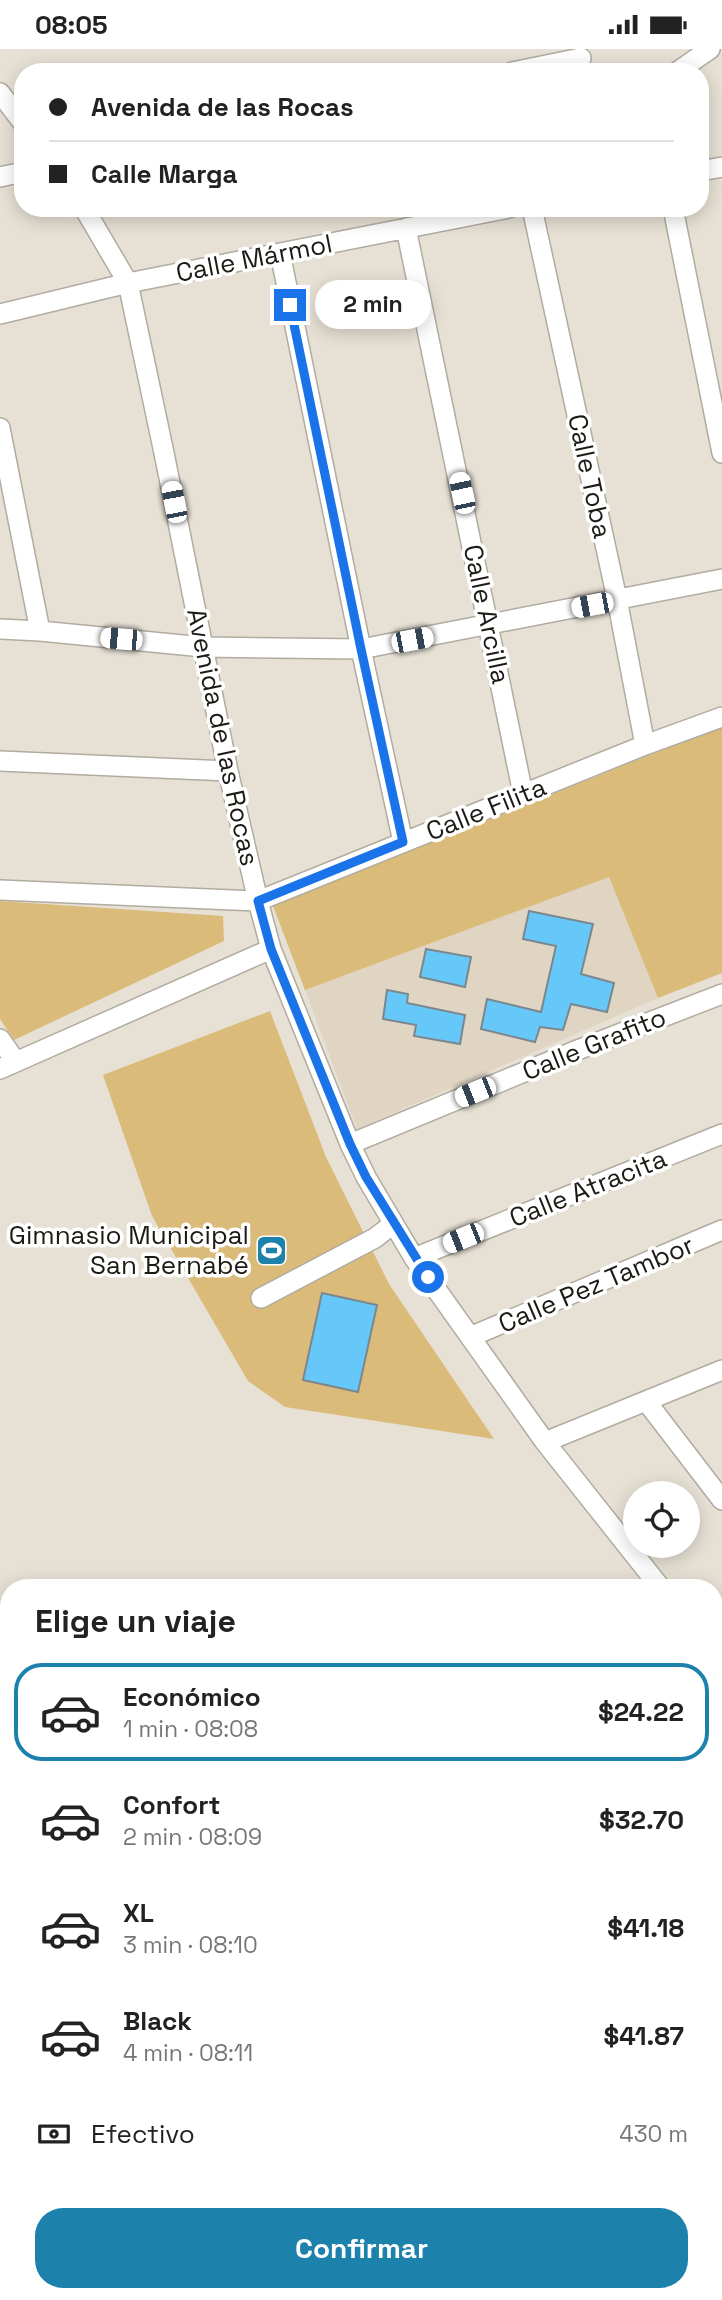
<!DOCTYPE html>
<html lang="es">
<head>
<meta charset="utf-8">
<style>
  :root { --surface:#fff; --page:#f2f2f2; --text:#222; --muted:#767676; --line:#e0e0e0; --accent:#1c81ab }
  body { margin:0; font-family:"Space Grotesk",sans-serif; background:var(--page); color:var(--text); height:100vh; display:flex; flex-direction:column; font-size:26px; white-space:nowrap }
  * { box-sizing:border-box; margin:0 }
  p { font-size:23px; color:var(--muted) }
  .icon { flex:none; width:38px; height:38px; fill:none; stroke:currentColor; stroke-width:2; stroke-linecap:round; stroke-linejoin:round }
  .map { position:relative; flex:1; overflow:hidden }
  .details { position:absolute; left:0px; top:1530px; width:723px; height:723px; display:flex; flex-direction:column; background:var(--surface); border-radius:28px 28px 0 0; box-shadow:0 4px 18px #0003 }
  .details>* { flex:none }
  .banner { position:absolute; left:14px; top:14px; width:695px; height:154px; border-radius:28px; box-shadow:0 4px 18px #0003; display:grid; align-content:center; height:154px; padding:0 35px; background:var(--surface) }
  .buttons { position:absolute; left:623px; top:1432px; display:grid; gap:14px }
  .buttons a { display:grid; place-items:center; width:77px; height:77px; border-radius:50%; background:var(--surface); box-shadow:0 4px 18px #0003; font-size:35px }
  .end { position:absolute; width:32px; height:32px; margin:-16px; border:9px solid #1a73e8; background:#fff; box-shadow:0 0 0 4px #fff }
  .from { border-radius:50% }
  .bubble { position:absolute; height:49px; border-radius:24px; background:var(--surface); box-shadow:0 4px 18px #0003; font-size:23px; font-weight:700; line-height:49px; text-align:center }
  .car { position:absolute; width:21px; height:42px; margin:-21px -10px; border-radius:9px; box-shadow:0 0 5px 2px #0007; background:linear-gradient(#fff 24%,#345 0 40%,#fff 0 76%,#345 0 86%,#fff 0) }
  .banner b { display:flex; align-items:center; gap:24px; height:66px; font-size:26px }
  .banner b+b { border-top:2px solid var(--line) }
  .banner i { width:18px; height:18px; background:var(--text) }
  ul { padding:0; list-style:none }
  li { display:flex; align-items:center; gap:21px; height:98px; margin:0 14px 10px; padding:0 21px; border:4px solid transparent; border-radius:28px }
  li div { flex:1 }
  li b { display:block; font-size:26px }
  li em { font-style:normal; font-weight:700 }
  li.on { border-color:var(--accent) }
  li>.icon { width:63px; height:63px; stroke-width:1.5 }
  h2 { padding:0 35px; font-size:32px; line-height:84px }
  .pay { display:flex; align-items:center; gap:18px; height:77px; padding:0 35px; font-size:26px }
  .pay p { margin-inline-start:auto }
  .cta { display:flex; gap:14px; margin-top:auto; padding:14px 35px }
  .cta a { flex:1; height:80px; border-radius:28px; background:var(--accent); color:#fff; font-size:28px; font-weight:700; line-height:80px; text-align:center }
  .status { display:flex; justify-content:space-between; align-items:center; height:49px; padding:0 35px; background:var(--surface); direction:ltr }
  .status svg { height:19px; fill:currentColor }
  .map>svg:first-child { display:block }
  .built { fill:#dfd5c2 }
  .green { fill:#dbbb7a }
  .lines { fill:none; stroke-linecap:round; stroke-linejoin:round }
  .stream { stroke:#c29943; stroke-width:5 }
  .building { fill:#66c8f8; stroke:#7b878e; stroke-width:2 }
  .minor-casing { stroke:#b1aba0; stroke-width:22 }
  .major-casing { stroke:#8e6e26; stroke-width:27 }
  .minor { stroke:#fff; stroke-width:19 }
  .major { stroke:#e0c482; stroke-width:24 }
  .route { stroke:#1a73e8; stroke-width:9 }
  .labels { text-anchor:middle; stroke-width:7; stroke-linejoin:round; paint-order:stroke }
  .street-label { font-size:26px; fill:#1c1a15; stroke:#fff }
  .poi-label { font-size:26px; fill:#1c1a15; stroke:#fff; text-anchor:end }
</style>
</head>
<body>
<div class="status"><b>08:05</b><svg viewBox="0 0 49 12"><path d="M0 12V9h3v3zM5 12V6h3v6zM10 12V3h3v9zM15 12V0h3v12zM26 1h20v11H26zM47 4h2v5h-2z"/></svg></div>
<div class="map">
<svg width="722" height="2251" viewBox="0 0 722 2251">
  <rect width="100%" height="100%" fill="#e7e1d5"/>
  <path class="built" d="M610 827 658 949 357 1080 305 941Z
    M714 1694 722 1705V1797L714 1801Z"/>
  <path class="green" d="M722 677V924L658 949 609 828 305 941 273 857Z
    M0 852 223 867 224 892 14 991 0 970Z
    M270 962 326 1108 389 1235 494 1390 285 1358 248 1332 152 1167 103 1026Z"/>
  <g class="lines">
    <path class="stream" d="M714 1858 722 1853
      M0 2238 9 2233"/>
  </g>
  <path class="building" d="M529 862 593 875 581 925 614 934 607 963 571 955 563 981 540 978 535 993 481 980 487 950 541 963 556 897 523 890Z
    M426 900 471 908 465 938 420 928Z
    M387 941 408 945 407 954 465 966 460 995 414 987 416 976 383 970Z
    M322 1244 377 1256 358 1343 303 1331Z"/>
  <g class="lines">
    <defs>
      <path id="minor" d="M512 23 581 9
        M677 23 710 0
        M0 44 23 74
        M700 122 722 118
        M0 128 23 123
        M84 159 128 234 164 404 228 722 258 852 271 900 350 1095 366 1128 414 1209 545 1393 660 1538
        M532 159 617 550 645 696
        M673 159 722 404
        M406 179 523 745
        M280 204 361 600 403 793
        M0 265 128 234 509 159
        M0 379 40 582
        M0 580 40 582 203 598 361 600 722 530
        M0 712 228 722
        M0 841 258 852 645 696 722 668
        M0 990 16 1013
        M0 1020 271 900
        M350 1095 575 1002 722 945
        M414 1209 722 1085
        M261 1249 375 1189 393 1175
        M470 1288 722 1181
        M646 1352 722 1451
        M545 1393 722 1321
        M714 1607 722 1617
        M714 1747 722 1751
        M714 1788 722 1784
        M714 1814 722 1810
        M714 1938 722 1934
        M0 2099 9 2095
        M97 2251 111 2244"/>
      <path id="major" d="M714 2176 722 2173
        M714 2227 722 2223
        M541 2251 559 2244
        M660 2251 678 2244"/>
    </defs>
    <use href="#minor" class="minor-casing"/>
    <use href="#major" class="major-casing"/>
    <use href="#minor" class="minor"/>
    <use href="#major" class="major"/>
  </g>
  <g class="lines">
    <path class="route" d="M290 256 361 600 403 793 258 852 271 900 350 1095 366 1128 428 1228"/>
  </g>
  <defs>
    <symbol id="stadium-square" viewBox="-11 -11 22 22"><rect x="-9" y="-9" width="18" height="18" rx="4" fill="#1c81ab" stroke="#fff"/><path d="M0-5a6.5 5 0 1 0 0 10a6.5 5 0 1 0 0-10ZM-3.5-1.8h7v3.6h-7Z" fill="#fff"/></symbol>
  </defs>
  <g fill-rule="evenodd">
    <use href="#stadium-square" x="254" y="1184" width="35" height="35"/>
  </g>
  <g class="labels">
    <g class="street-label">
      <text transform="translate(254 209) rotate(-11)" y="9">Calle Mármol</text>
      <text transform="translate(590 427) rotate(78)" y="9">Calle Toba</text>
      <text transform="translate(487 565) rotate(78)" y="9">Calle Arcilla</text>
      <text transform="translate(223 688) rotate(78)" y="9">Avenida de las Rocas</text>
      <text transform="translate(486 760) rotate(-22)" y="9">Calle Filita</text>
      <text transform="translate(594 995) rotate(-22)" y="9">Calle Grafito</text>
      <text transform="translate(588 1139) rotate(-22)" y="9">Calle Atracita</text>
      <text transform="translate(596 1235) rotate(-23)" y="9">Calle Pez Tambor</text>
    </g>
    <g class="poi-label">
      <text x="249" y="1195">Gimnasio Municipal<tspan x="249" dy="30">San Bernabé</tspan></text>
    </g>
  </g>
</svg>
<div class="buttons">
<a><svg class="icon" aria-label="locate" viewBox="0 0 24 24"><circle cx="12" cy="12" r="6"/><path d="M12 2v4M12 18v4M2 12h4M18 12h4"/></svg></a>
</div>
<i class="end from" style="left:428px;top:1228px"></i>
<i class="end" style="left:290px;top:256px"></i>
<div class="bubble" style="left:315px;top:231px;width:116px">2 min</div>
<i class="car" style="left:462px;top:444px;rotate:348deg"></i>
<i class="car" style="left:174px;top:453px;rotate:349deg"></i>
<i class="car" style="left:592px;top:556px;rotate:259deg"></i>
<i class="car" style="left:121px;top:590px;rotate:275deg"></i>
<i class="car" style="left:412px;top:591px;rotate:79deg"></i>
<i class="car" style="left:475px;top:1043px;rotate:248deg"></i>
<i class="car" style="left:463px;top:1189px;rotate:248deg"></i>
<div class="banner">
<b><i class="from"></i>Avenida de las Rocas</b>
<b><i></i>Calle Marga</b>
</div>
<section class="details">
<h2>Elige un viaje</h2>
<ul>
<li class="on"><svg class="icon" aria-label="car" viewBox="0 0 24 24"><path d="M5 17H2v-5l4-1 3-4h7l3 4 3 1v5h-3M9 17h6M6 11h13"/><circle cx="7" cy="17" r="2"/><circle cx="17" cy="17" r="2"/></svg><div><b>Económico</b><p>1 min · 08:08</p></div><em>$24.22</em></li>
<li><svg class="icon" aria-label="car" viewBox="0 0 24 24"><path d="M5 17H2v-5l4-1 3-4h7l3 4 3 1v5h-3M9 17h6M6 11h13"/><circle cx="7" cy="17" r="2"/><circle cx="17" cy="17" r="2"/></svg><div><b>Confort</b><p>2 min · 08:09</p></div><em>$32.70</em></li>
<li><svg class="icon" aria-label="car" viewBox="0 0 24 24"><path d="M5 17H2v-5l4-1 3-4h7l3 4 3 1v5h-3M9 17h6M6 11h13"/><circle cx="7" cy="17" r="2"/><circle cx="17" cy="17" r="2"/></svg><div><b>XL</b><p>3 min · 08:10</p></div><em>$41.18</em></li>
<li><svg class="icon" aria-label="car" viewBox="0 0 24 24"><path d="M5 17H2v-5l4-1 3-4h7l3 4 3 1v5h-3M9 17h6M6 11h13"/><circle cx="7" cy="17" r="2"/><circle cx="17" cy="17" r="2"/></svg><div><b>Black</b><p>4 min · 08:11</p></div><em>$41.87</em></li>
</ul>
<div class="pay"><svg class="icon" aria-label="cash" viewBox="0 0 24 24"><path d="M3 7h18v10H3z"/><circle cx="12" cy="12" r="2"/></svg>Efectivo<p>430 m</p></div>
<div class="cta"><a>Confirmar</a></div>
</section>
</div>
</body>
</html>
